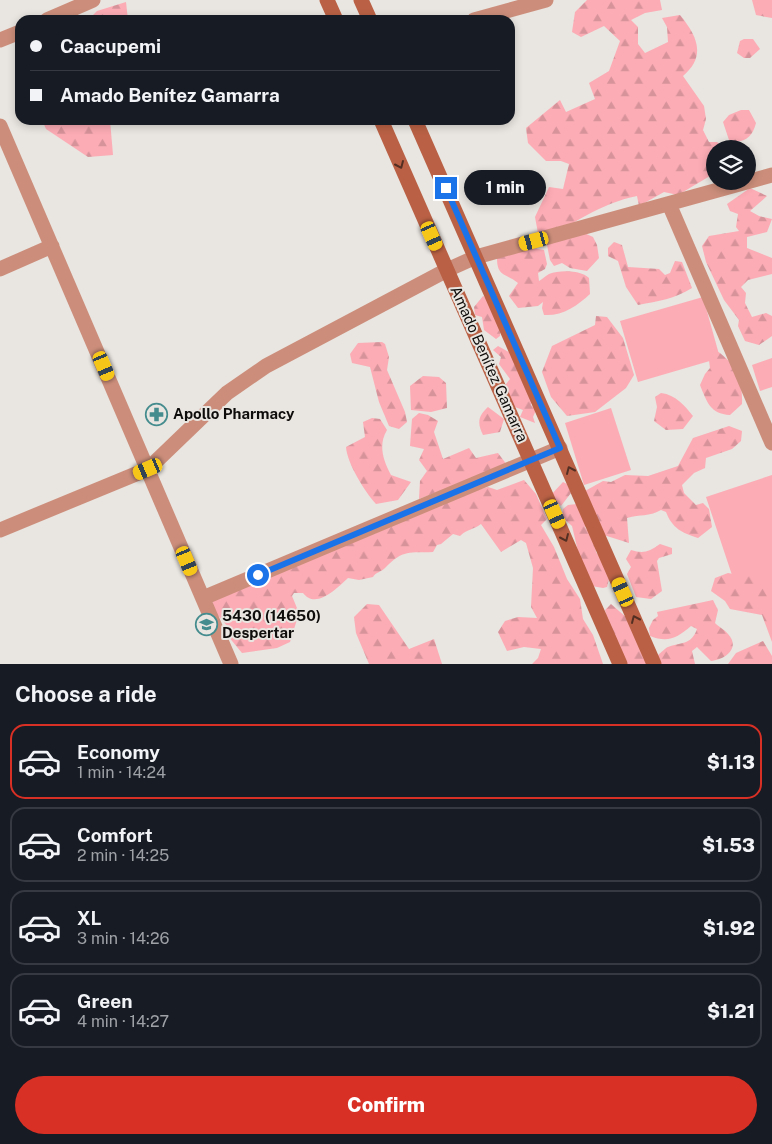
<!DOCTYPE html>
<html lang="en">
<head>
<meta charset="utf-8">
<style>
  :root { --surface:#171b24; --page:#242831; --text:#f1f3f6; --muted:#9ea1a6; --line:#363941; --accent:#d93025 }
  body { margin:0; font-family:"Public Sans",sans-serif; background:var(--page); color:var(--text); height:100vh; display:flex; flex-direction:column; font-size:19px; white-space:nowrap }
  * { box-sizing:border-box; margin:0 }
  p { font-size:16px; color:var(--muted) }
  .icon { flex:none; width:28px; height:28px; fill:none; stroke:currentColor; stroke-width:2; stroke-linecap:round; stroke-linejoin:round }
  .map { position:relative; height:664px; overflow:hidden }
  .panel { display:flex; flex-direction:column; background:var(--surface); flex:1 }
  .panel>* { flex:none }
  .hud { position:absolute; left:15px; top:15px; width:500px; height:110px; border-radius:15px; box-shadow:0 2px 8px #0003; display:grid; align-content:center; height:110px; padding:0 15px; background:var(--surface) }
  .controls { position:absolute; left:706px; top:140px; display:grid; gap:10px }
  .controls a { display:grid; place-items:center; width:50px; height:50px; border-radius:50%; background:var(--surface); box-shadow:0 2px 8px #0003; font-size:25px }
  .end { position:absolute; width:22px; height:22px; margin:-11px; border:6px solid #1a73e8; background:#fff; box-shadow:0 0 0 2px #fff }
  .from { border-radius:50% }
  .bubble { position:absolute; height:35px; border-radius:18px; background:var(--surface); box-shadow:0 2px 8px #0003; font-size:16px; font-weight:800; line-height:35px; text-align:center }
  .car { position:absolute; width:15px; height:30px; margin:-15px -8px; border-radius:6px; box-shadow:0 0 4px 1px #0007; background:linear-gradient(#f5c518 24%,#345 0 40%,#f5c518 0 76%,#345 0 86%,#f5c518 0) }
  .hud b { display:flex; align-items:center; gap:18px; height:48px; font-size:19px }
  .hud b+b { border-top:1px solid var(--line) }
  .hud i { width:12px; height:12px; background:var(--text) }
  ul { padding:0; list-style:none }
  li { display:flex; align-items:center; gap:15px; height:75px; margin:0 10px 8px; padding:0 5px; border:2px solid var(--line); border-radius:15px }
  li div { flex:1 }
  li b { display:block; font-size:19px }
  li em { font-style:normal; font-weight:800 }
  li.selected { border-color:var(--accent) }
  li>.icon { width:45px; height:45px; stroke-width:1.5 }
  h2 { padding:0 15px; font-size:22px; line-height:60px }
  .primary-button { display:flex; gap:10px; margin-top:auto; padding:10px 15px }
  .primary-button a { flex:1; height:58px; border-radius:30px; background:var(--accent); color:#fff; font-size:20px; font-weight:800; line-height:58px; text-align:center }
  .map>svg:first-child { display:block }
  .green { fill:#fcacb5 }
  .forest { fill:url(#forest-firs) }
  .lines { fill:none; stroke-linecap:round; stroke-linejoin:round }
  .minor { stroke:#cc8e7b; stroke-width:15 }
  .secondary { stroke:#ba6145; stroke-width:15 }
  .oneway { stroke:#532f23 }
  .route { stroke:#1a73e8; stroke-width:6 }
  .labels { text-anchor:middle; stroke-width:4; stroke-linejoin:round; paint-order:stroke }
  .street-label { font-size:15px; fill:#0f0d0c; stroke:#e9e5e0 }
  .poi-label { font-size:15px; font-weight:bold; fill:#0f0d0c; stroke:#e9e5e0; text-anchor:start }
</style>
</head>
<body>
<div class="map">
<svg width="772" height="664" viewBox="0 0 772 664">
  <defs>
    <pattern id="forest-firs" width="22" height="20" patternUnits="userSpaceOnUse" patternTransform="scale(1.25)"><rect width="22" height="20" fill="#fcacb5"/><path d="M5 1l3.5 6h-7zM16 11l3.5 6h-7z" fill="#d7939a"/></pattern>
  </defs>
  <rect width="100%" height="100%" fill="#e9e5e0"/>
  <path class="green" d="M703 297 720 358 638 382 620 321Z
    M772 358V387L760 391 752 365Z
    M611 408 631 470 584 485 565 423Z
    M772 475V585L739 596 706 497Z"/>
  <path class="forest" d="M587 0H660L662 10 645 13 631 20 638 27V44L645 53 668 42 667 27 662 18 680 15C698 37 706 56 683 76L704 106 706 119 703 130 709 142H717L726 149H715V173L678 195 664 192 639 206 637 196C601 203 570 225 540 244L535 217 549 187 563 189 569 164 561 161H546L528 143 526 128 560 100 566 112 595 99 589 83 609 71 620 41 604 26 581 37 572 32 575 12Z
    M752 0H772V18L756 15Z
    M126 2 128 20H88L97 11Z
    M744 39H753L760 49 750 58H744L737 53 740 41Z
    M741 110H749L756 123C752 138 744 144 729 140L723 122 729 115Z
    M42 120H110L113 155 88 157 46 129Z
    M750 188 767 196 750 211 759 216 772 219 767 232 747 237V248L772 258V274L748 280 741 287 746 293 745 303 752 317 766 313 772 316V336L759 345 745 341 738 326 739 320 724 300 706 262 702 246 709 236 739 231 736 227 738 214 730 211 727 204Z
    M582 232 593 237 597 245 599 258 587 271 570 268 562 263 554 266 550 260 547 245Z
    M614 242 622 245 628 267 659 269 665 275 670 273 675 261 682 262 692 288C674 299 659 301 638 305L626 287 618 261 608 256V248Z
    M527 247 544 250 547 264 545 269 538 273 539 281C543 279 545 276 549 274 560 270 580 270 589 278L590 294C577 306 563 316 544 315L542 308 543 302 538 306 518 308 509 296 518 283C506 273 497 277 497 258Z
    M483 296C494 303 501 323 500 336L496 339 484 330 482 317 475 315 474 307Z
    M596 316 607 317 623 338 634 375 626 388 595 412 567 416 551 397 542 372 552 346 595 325Z
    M382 342 385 344 389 357 387 370 405 412 407 422 399 429 389 426 379 402 370 367 352 363 350 354 358 343Z
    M498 346 512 354 532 395 531 405 536 410 533 417 535 423 520 417 523 410 515 407 503 388 510 379 499 364 501 357 493 350Z
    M717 351C736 364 743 381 742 404L730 415C710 414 707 402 700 385L705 374 710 368 708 353Z
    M423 376 439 377 446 383 447 408 431 412 411 410 410 386Z
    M661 393C676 395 684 405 693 416L683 429 666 430 654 421 657 407 655 397Z
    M488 407 504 419 500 432 483 435C477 423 478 416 488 407Z
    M419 413 428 415 438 421 434 432 443 459 469 448 476 458 498 453 507 465 419 499 420 481 427 471 419 460 424 449 410 446 412 419Z
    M372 418 380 419 387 430C378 445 383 460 391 475L411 482 398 500 376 504C365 492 347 463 346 447L365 437 363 422Z
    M729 426 742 431 741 441 732 449 706 458 705 468 694 473 682 485 684 493 696 505 703 503 709 509 712 527 698 538C682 533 672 528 666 512L661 510C648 517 641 514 627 518L629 543 591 531 584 526 595 541 596 552 606 566 609 579 607 587 603 588 586 585 572 526 562 517 563 509 568 505 577 504 585 491 603 481 611 482 625 475 648 476 678 466 693 438Z
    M524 480 536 494 547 519 541 525 554 547 567 579 580 599 583 619 593 635 603 664H532L538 658 541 649 524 647 507 651 498 632 505 621 518 617 537 618 531 607 533 568 526 543 521 540 501 552 481 524C473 530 467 529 460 536L453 534 441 544 437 545 433 552C410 553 403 549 385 568 381 572 376 572 373 577L359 580 348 578C337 588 316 610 303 593H294L292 596 299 613 290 642 277 648 242 653 228 636 229 628 212 609 213 599 467 493 488 487 497 490Z
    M563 482 567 484 571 493 561 506 551 495Z
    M660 544 672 548V554L659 558 657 561 662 591 651 599 636 597 627 574 631 567 626 559 631 550C643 554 649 552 660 544Z
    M728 573 739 575 751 573 755 577H763L772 582V642L762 615 730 609 725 601 711 591 715 578Z
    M713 600 718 610 715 623C719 627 724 629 728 634 741 648 725 660 711 661L697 647 692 651 695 664H659L658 655C661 653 665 648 668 647 680 642 691 646 697 629L691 626C677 638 668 643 650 636L649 628 653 620 658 616 657 612Z
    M367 604 379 605 409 649 434 639 442 664H369L356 633 354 617Z
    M611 604 627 618 649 664H616L605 610Z
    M763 641 772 656V664H728L736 653Z"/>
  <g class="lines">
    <path class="minor" d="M47 20 93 0
      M474 20 546 0
      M0 40 20 32
      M0 126 231 664
      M669 204 772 443
      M0 269 52 246
      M0 530 148 469 227 393 266 366 447 270 476 257 772 175
      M203 598 560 448"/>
    <path class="secondary" d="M327 0 336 20
      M361 0 370 20
      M381 120 620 664
      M415 120 654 664"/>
  </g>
  <defs><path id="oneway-chevron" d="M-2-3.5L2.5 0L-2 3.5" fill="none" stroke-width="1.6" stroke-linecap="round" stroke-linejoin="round" transform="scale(1.25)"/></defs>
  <g class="oneway">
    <use href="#oneway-chevron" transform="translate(400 165) rotate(66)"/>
    <use href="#oneway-chevron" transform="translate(570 470) rotate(-114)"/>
    <use href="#oneway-chevron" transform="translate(565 538) rotate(66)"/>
    <use href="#oneway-chevron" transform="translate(635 619) rotate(-114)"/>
  </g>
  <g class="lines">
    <path class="route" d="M258 575 560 448 446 188"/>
  </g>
  <defs>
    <symbol id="pharmacy-ring" viewBox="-11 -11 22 22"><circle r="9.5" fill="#e9e5e0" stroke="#448c8e" stroke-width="1.5"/><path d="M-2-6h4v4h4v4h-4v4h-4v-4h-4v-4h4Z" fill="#448c8e"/></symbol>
    <symbol id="school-ring" viewBox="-11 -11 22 22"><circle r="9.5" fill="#e9e5e0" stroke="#448c8e" stroke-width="1.5"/><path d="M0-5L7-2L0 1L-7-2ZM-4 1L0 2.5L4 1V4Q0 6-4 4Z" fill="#448c8e"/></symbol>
  </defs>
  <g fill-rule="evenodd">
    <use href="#pharmacy-ring" x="144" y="402" width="25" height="25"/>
    <use href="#school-ring" x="194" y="612" width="25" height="25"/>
  </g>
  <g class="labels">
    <g class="street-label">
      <text transform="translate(489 364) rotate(66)" y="5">Amado Benítez Gamarra</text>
    </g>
    <g class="poi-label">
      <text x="173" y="419">Apollo Pharmacy</text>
      <text x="222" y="621">5430 (14650)<tspan x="222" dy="17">Despertar</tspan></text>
    </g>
  </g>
</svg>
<div class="controls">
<a><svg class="icon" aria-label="layers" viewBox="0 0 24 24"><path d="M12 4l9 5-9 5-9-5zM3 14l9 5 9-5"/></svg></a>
</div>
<i class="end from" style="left:258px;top:575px"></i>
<i class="end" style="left:446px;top:188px"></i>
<div class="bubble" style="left:464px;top:170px;width:82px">1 min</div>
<i class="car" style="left:432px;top:236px;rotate:156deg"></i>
<i class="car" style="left:534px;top:241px;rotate:255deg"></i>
<i class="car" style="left:104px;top:366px;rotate:157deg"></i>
<i class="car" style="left:148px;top:469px;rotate:247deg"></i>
<i class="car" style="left:555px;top:514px;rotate:156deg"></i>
<i class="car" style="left:187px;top:561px;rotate:157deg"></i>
<i class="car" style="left:623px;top:592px;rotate:336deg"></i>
<div class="hud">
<b><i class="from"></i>Caacupemi</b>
<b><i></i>Amado Benítez Gamarra</b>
</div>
</div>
<section class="panel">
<h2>Choose a ride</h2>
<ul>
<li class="selected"><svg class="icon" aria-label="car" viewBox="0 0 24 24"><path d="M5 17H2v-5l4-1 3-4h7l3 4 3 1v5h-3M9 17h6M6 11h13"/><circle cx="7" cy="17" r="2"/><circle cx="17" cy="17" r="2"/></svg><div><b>Economy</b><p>1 min · 14:24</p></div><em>$1.13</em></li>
<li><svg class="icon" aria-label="car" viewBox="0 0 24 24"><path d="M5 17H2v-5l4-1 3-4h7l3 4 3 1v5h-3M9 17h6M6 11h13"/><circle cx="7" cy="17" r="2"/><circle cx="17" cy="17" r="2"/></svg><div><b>Comfort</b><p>2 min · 14:25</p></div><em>$1.53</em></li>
<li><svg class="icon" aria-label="car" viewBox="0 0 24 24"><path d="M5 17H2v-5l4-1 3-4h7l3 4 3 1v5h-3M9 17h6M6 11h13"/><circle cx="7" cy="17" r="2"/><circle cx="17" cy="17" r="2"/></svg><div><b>XL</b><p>3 min · 14:26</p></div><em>$1.92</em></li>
<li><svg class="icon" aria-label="car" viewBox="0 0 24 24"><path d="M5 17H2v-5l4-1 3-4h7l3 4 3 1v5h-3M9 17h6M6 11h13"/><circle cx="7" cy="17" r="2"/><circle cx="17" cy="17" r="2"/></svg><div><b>Green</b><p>4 min · 14:27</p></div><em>$1.21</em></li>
</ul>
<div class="primary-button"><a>Confirm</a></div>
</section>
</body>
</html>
